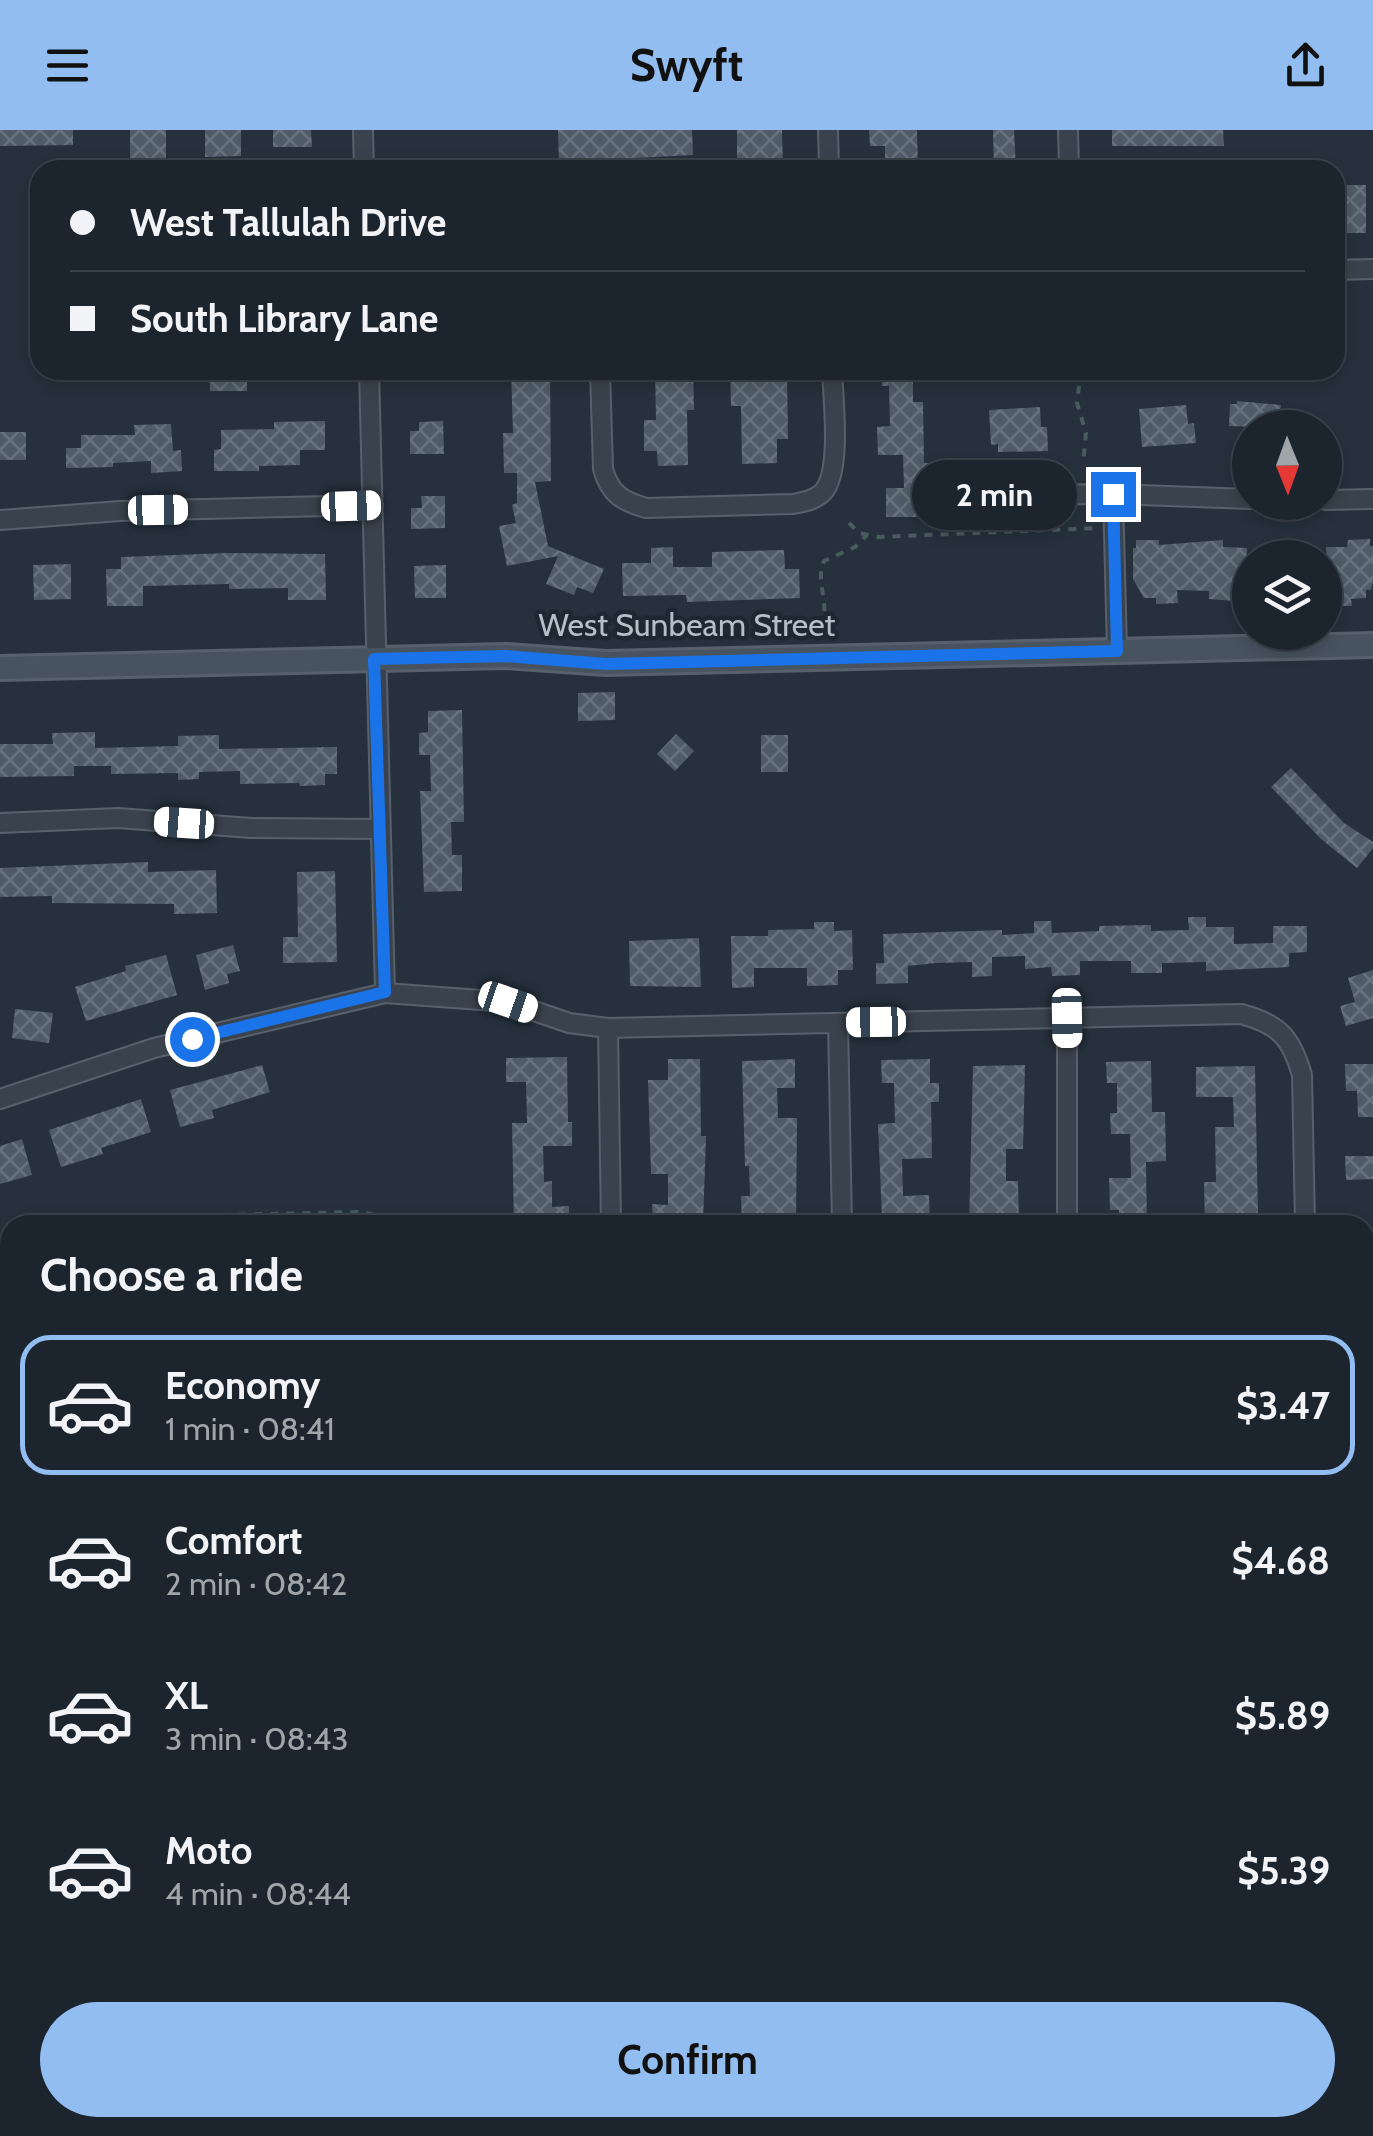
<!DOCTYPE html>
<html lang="en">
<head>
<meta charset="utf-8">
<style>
  :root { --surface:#1c252e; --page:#29313a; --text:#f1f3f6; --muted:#a0a5aa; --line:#3a424a; --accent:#92bdf1 }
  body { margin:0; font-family:Cabin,sans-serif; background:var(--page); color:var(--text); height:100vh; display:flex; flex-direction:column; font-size:38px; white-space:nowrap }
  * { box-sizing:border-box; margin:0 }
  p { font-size:32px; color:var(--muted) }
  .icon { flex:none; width:55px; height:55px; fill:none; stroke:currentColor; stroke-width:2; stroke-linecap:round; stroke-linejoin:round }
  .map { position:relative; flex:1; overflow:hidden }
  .panel { position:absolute; left:0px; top:1085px; width:1375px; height:922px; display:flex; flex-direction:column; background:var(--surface); border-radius:30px 30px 0 0; box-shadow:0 5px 15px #0003,0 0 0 2px var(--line) }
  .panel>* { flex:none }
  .banner { position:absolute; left:30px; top:30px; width:1315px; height:220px; border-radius:30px; box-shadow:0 5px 15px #0003,0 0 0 2px var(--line); display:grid; align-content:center; height:220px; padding:0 40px; background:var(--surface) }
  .needle { width:65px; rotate:179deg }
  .controls { position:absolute; left:1232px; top:280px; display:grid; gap:20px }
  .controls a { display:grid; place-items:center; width:110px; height:110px; border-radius:50%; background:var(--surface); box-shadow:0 5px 15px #0003,0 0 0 2px var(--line); font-size:50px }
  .end { position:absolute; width:45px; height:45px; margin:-22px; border:12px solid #1a73e8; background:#fff; box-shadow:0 0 0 5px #fff }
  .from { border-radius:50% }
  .bubble { position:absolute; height:70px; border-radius:35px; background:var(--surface); box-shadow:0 5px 15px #0003,0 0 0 2px var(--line); font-size:32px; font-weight:700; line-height:70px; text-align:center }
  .car { position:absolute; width:30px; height:60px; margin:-30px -15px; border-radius:12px; box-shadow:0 0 8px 2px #0007; background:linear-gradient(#fff 24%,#345 0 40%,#fff 0 76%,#345 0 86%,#fff 0) }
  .banner b { display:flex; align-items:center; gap:35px; height:95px; font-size:38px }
  .banner b+b { border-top:2px solid var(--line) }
  .banner i { width:25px; height:25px; background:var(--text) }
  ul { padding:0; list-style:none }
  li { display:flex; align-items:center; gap:30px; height:140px; margin:0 20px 15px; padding:0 20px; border:5px solid transparent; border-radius:30px }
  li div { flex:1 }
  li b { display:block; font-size:38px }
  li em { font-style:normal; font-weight:700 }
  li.on { border-color:var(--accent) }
  li>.icon { width:90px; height:90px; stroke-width:1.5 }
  h2 { padding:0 40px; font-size:45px; line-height:120px }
  .primary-button { display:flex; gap:20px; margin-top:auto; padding:20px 40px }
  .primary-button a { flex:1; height:115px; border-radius:60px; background:var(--accent); color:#111; font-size:40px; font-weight:700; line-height:115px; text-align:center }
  header { display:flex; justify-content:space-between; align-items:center; height:130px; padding:0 40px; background:var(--accent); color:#111; font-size:45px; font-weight:700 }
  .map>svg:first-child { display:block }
  .building { fill:url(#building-cross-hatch) }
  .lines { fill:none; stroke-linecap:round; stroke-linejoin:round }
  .lane-casing { stroke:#58616b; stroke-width:14 }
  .street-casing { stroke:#58616b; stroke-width:22 }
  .secondary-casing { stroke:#58616b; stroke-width:28 }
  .path { stroke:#485c5d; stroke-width:4; stroke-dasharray:8 8; stroke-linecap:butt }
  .lane { stroke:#3a434d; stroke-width:9 }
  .street { stroke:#3a434d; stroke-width:18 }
  .secondary { stroke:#485360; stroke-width:22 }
  .route { stroke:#1a73e8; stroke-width:12 }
  .labels { text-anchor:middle; stroke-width:9; stroke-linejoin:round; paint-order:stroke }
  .street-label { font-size:32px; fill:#b6bec8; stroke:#1f2832 }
</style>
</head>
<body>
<header><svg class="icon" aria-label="menu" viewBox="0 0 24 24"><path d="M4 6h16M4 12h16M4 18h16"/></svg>Swyft<svg class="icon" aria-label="share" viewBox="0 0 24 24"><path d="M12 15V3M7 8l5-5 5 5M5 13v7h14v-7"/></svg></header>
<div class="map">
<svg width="1373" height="2006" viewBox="0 0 1373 2006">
  <defs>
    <pattern id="building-cross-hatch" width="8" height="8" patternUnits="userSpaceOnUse" patternTransform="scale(2.5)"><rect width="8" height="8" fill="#4f5c68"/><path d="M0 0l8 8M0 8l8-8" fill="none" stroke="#66727c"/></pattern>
  </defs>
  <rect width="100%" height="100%" fill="#26313d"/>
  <path class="building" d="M0 0H73V15L0 16Z
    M130 0H166V28L130 29Z
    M205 0H241V26L205 27Z
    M273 0H311L312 17H273Z
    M558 0H692L693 25 559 32Z
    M737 0H782L783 40H737Z
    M869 0H917L918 40H885V16H870Z
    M993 0H1014L1016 40H994Z
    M1112 0H1223L1224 16H1112Z
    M1335 55H1366V103H1343V88H1335Z
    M209 240H247V261H210Z
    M511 240H550L551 351 535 352 548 416 604 439 593 463 577 457 574 465 546 454 558 426 507 436 499 396 516 393 512 375 517 373V343H504L503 303H513Z
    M655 240H693L694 280H687L688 335 658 336 657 321H644V290H656Z
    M730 240H769V244H787L788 309H777V333L742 334 741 276H731Z
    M882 240H913V272H923L924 333H935L936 368 928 369 929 387H886V358H904L903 325H878L877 297 890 296 889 256H882Z
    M1237 271 1281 275 1280 280 1288 282V298L1229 296 1230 274H1237Z
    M1186 275 1188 294 1194 293 1196 313 1142 317 1139 279Z
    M1040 277 1041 297H1047L1048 321 998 322V314L991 315 989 280Z
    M325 291V320H300V335L259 336V341H214V320L221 319V300L274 299V292Z
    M443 291 444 324H410V301H419V292Z
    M171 294 173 321 181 320 182 341 151 343V331L113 333V337L66 338V318H81V305H135L134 295Z
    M0 302H26V330H0Z
    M421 366H445V398L411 399V378H422Z
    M1370 409V416H1373V450L1371 460H1366V468L1351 469 1352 476H1331V467H1327L1326 417H1347L1348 410Z
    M1136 410H1159V415L1223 410V417L1247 418 1246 472 1209 469V461L1177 460 1178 473 1156 474V468H1144L1133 449V418H1136Z
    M673 417V437H712V422L784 420 785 439H799L800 468 687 472 686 465 623 466 622 433H651V418Z
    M228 423 325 424 326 470H288V458L229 459V454L143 456V476H107L106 439H121V427Z
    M71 434V469L34 470 33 435Z
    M446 435V468H415L414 436Z
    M615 562V590L578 591V563Z
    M462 580 464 692H451L452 725H462V761L424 762 420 661H431L430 625H419V603L428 602V581Z
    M95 602V618L178 616V606L219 605V619L337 617V644H325V655L300 656 299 653 240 654V641L199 642V649L178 650V643L111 644V636H74V646L0 647V614H53L52 603Z
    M676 604 694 621 675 641 657 624Z
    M761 605H788V642H761Z
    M1291 638 1344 693 1373 712V718L1357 738 1321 709 1271 657Z
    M148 732V742L216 740 217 783 174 784V774L52 773V766L0 767V738Z
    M335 741 337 832 283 833V807H298L297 742Z
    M1188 787H1206V797H1234V814L1273 813V796H1307V822L1289 823V837L1206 841V832L1162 833V843H1131V831H1080V845L1052 846 1051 837 1025 839V826L992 827V846L972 847V832L936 833 908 836V853L876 854V833H884L883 804 1002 800V805L1034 803V791H1051L1052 803 1099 801V796L1151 795V801L1189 800Z
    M814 792H834V801L852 800 853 840H838V855L807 856V838H754V857L732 858 731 806H768V800L814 799Z
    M699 808 701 857 630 856 629 811Z
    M233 815 240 841 227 844 229 853 205 860 196 825Z
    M166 825 177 865 86 891 75 857 126 841 125 836Z
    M1373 840V888L1346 896 1340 876 1355 872 1348 848Z
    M15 879 53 883 49 913 12 908Z
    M567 927 568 992H572V1016H543L544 1052 552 1051V1077L569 1076V1095H514L512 993H527L526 952H506V928Z
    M668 929H700L701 1006H706L703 1095H653L652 1074 668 1075V1044H651L648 950H668Z
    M795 929V958H777L778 988H797L796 1095H742L741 1066H750L749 1036H745L742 931Z
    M930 929V953H939V972H931L932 1028 902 1029 903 1066 929 1065 930 1095H886V1088H882L878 994 895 993 894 953H882L881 930Z
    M1151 931 1152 982H1165L1166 1031 1146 1032 1147 1095H1119V1080H1110L1109 1048H1131L1130 1004H1111L1110 983H1117V953H1107L1106 932Z
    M1345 934H1373V987H1358L1357 961H1346Z
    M262 935 270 962 212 980 214 988 180 997 170 960Z
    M1025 935 1023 1019H1006V1051H1018L1019 1095H969L973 936Z
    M1255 936 1258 1086H1254V1095H1205L1204 1052H1216L1215 997H1234L1233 967H1196V937Z
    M141 969 151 1002 101 1018 103 1024 61 1037 49 1000Z
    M22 1009 32 1045 0 1054V1016Z
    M1345 1026H1373V1049L1346 1050Z"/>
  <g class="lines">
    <defs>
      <path id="lane" d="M0 1818 10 1822
        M0 1924 10 1928
        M0 1984 10 1988
        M34 1998 55 2006
        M174 1998 194 2006
        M387 1998V2006"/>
      <path id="street" d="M363 0 364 40
        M828 0 829 40
        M1068 0 1069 40
        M1335 140 1373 139
        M369 240 385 863
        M600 240 603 339C610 364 622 371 646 378L793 374C804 372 815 370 823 362 842 342 833 267 832 240
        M1113 364 1117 521
        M970 365 1113 364 1250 369
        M1325 370 1373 369
        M0 390 120 381 373 375
        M0 693 118 688 251 698 380 699
        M1067 888V1095
        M838 893 842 1095
        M608 898 611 1095
        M0 969 154 918 385 863 508 872 569 893 608 898 1241 884C1279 894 1291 907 1302 945L1305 1095
        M0 1411H10
        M1365 1502 1373 1520
        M1365 1575 1373 1571
        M0 1633 10 1632
        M1365 1961 1373 1960"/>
      <path id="secondary" d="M0 538 506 526 606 533 1373 515"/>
    </defs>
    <use href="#lane" class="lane-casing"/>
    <use href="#street" class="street-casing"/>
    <use href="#secondary" class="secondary-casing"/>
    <path class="path" d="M1081 240 1077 273 1086 303 1083 334
      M849 393 859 403 878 407 1099 398
      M819 496C833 478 814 453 824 431L855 417 866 406
      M192 1095 222 1085 357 1082 371 1084 382 1095
      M0 1168 10 1164"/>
    <use href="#lane" class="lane"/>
    <use href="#street" class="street"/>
    <use href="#secondary" class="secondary"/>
  </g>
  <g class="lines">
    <path class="route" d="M192 909 385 862 374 529 506 526 606 534 1117 521 1113 364"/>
  </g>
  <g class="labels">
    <g class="street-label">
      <text x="687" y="506">West Sunbeam Street</text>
    </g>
  </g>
</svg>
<div class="controls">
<a><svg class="needle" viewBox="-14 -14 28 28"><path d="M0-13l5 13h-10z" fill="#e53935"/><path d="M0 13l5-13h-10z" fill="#a0a5aa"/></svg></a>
<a><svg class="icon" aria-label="layers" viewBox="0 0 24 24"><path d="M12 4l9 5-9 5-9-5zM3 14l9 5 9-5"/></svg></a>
</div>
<i class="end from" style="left:192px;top:909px"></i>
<i class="end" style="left:1113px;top:364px"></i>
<div class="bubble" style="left:912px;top:330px;width:165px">2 min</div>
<i class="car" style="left:351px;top:376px;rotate:88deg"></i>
<i class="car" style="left:158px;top:380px;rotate:89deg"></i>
<i class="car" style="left:184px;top:693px;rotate:274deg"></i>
<i class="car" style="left:508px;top:872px;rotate:109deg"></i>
<i class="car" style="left:1067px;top:888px;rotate:179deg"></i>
<i class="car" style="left:876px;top:892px;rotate:269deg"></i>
<div class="banner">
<b><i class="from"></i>West Tallulah Drive</b>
<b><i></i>South Library Lane</b>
</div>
<section class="panel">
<h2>Choose a ride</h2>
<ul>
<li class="on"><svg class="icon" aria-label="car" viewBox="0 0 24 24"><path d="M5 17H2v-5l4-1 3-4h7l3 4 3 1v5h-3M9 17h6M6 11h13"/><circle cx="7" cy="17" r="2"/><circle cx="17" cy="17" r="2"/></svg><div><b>Economy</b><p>1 min · 08:41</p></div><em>$3.47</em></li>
<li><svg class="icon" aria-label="car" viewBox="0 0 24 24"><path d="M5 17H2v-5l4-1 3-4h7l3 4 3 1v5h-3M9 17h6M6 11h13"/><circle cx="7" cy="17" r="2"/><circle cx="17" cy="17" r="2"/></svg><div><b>Comfort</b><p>2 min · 08:42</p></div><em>$4.68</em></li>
<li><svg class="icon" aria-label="car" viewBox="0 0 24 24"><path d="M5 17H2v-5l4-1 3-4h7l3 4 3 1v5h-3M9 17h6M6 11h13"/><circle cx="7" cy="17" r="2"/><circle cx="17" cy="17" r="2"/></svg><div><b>XL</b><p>3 min · 08:43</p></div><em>$5.89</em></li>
<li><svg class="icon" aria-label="car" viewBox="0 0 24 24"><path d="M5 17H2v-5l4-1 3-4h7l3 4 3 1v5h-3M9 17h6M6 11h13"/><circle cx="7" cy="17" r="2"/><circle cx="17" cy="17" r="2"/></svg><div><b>Moto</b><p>4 min · 08:44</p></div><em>$5.39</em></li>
</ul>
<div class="primary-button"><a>Confirm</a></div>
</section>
</div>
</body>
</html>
